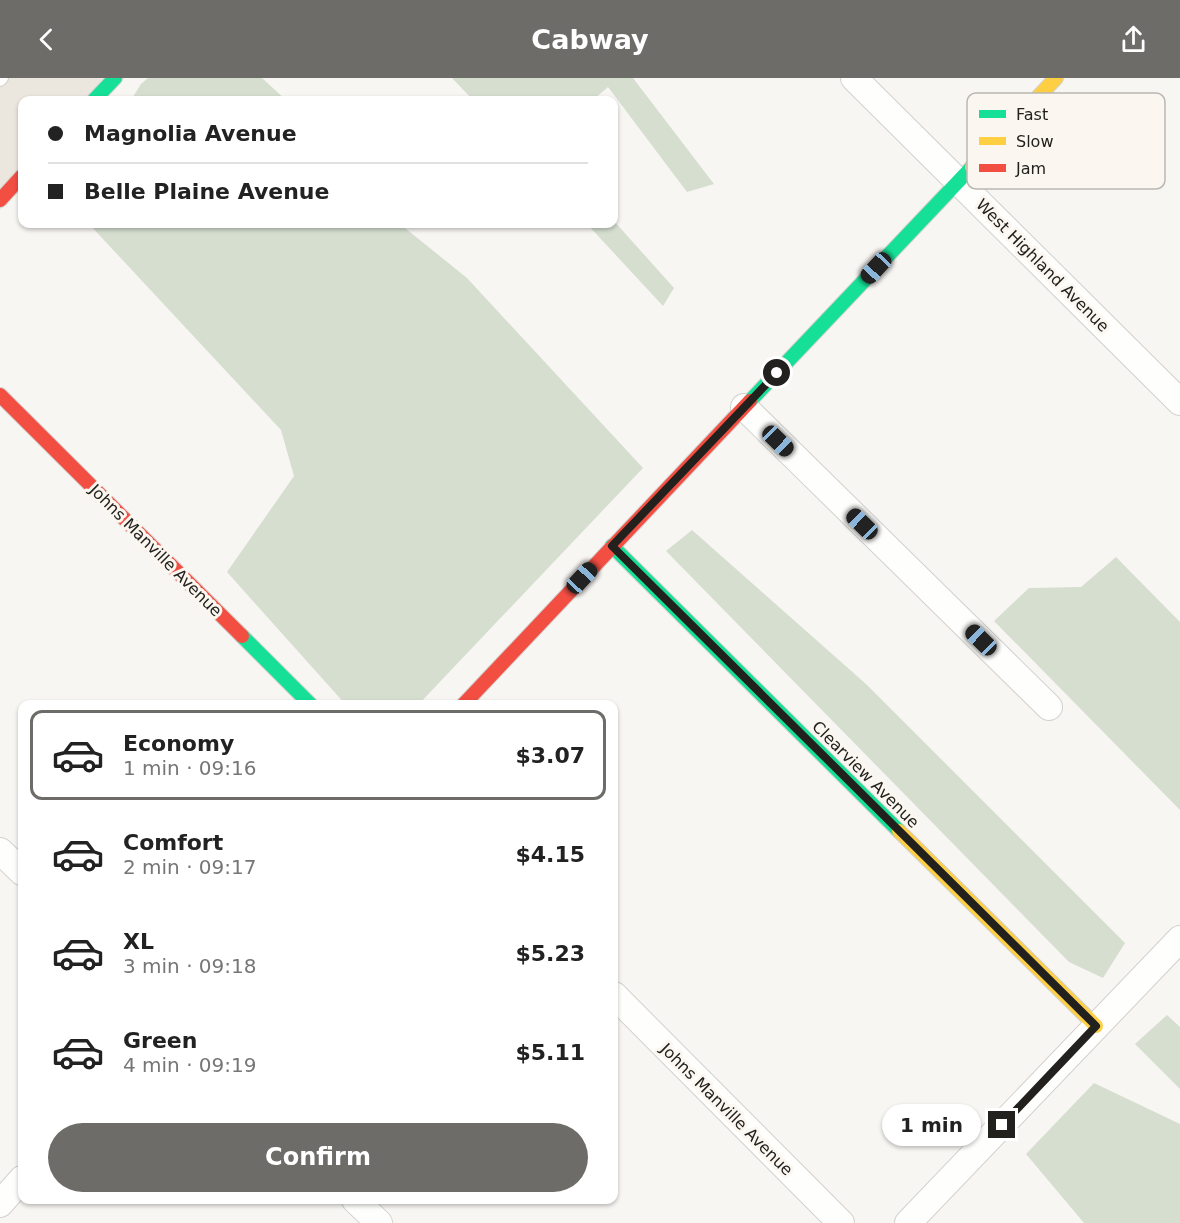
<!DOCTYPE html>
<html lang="en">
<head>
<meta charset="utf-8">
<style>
  :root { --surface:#fff; --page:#f2f2f2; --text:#222; --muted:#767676; --line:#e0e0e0; --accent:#6d6c69 }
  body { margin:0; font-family:"DejaVu Sans",sans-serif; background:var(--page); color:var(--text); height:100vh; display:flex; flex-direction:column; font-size:22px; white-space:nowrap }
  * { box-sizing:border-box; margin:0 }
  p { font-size:20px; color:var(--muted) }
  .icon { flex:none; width:33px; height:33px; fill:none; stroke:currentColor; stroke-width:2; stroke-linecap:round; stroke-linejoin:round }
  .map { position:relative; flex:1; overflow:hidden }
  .panel { position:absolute; left:18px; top:622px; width:600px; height:504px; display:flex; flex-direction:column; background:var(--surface); border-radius:12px; box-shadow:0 2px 4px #0004 }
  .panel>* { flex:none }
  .top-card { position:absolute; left:18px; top:18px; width:600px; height:132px; border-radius:12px; box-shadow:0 2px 4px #0004; display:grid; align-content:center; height:132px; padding:0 30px; background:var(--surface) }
  .end { position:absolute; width:27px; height:27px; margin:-14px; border:8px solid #22211e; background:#fff; box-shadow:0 0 0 3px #fff }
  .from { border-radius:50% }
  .bubble { position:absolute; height:42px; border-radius:21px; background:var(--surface); box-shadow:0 2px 4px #0004; font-size:20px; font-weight:700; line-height:42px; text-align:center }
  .car { position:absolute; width:18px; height:36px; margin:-18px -9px; border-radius:8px; box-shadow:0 0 4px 2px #0007; background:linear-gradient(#222 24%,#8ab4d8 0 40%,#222 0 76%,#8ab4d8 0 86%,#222 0) }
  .top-card b { display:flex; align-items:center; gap:21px; height:57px; font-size:22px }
  .top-card b+b { border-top:2px solid var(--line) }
  .top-card i { width:15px; height:15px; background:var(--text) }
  ul { padding:10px 0 0; list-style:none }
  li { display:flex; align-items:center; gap:18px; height:90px; margin:0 12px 9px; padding:0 18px; border:3px solid transparent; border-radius:12px }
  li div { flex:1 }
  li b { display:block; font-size:22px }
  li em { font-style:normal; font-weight:700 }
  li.on { border-color:var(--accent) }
  li>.icon { width:54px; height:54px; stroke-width:1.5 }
  .primary-button { display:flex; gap:12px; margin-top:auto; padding:12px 30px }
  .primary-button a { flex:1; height:69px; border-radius:36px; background:var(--accent); color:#fff; font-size:24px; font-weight:700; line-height:69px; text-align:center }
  header { display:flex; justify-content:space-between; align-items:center; height:78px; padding:0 30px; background:var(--accent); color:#fff; font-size:27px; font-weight:700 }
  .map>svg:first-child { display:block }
  .built { fill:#ece7de }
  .green { fill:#d5decf }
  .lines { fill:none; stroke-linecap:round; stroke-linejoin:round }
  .lane-casing { stroke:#d2d1ce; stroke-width:14 }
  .street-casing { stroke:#d2d1ce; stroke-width:28 }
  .fast-casing { stroke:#d2d1ce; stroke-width:16 }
  .slow-casing { stroke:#d2d1ce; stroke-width:16 }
  .jam-casing { stroke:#d2d1ce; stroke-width:16 }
  .lane { stroke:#fefefd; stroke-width:12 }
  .street { stroke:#fefefd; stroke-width:26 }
  .fast { stroke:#16e098; stroke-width:14 }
  .slow { stroke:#ffcf43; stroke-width:14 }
  .jam { stroke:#f24e42; stroke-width:14 }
  .route { stroke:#22211e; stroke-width:8 }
  .labels { text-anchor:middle; stroke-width:6; stroke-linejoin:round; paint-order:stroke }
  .street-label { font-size:16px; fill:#22211e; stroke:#fbf7f0 }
  .key { fill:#fbf7f0; stroke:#bab7b1; stroke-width:1.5 }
  .key-label { font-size:16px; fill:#22211e }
</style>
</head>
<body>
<header><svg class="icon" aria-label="back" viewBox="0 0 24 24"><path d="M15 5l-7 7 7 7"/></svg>Cabway<svg class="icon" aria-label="share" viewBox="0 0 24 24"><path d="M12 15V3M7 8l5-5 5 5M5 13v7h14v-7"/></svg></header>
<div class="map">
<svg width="1180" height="1145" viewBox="0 0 1180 1145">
  <rect width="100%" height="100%" fill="#f8f6f3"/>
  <path class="built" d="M0 0H125L103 22H22V108L0 132Z"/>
  <path class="green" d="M148 0H262L286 22H131L141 6Z
    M452 0H633L714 106 687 114 608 9 593 22H473Z
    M614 143 674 210 663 228 587 146H614Z
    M89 146H400L467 200 643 390 418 627H346L227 494 294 398 281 352Z
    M692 452 866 606 1125 865 1103 900 1069 884 666 473Z
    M1116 479 1180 544V732L994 543 1029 510 1081 509Z
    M1167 937 1180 949V1011L1135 966Z
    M1094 1005 1180 1046V1145H1084L1026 1076Z"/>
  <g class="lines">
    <defs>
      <path id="lane" d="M0 2 2 0"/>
      <path id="street" d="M854 0 1180 324
        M744 329 1049 629
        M0 773 22 794
        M614 917 841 1145
        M355 1122 379 1145
        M0 1126 22 1101
        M908 1145 1180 861"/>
      <path id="fast" d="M94 22 115 0
        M750 323 972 89
        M612 468 899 753
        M242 558 311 627"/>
      <path id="slow" d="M972 89 1056 0
        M899 753 1096 948"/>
      <path id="jam" d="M0 122 22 98
        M0 317 242 558
        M463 627 750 323"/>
    </defs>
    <use href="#lane" class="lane-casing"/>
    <use href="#street" class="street-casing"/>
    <use href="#fast" class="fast-casing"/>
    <use href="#slow" class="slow-casing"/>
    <use href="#jam" class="jam-casing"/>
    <use href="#lane" class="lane"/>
    <use href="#street" class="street"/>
    <use href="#fast" class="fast"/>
    <use href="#slow" class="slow"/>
    <use href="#jam" class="jam"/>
  </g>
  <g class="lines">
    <path class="route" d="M777 295 612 468 1096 948 1002 1047"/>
  </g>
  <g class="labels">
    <g class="street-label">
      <text transform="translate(1043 187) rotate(45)" y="6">West Highland Avenue</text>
      <text transform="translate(156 472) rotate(45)" y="6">Johns Manville Avenue</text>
      <text transform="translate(866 696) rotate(45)" y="6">Clearview Avenue</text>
      <text transform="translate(727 1031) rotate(45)" y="6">Johns Manville Avenue</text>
    </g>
  </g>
  <rect x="967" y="15" width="198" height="96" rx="9" class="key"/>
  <rect x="979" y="32" width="27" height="8" fill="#16e098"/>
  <rect x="979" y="59" width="27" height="8" fill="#ffcf43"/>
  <rect x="979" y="86" width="27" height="8" fill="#f24e42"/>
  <g class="key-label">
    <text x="1016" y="42">Fast</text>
    <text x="1016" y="69">Slow</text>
    <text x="1016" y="96">Jam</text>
  </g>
</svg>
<i class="end from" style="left:777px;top:295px"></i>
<i class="end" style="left:1002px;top:1047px"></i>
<div class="bubble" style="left:882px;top:1026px;width:99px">1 min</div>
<i class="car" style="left:876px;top:190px;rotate:223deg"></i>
<i class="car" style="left:778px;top:363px;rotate:134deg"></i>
<i class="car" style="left:862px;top:446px;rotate:314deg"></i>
<i class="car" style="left:582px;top:500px;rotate:43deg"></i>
<i class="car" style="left:981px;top:562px;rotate:314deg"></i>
<div class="top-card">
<b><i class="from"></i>Magnolia Avenue</b>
<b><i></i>Belle Plaine Avenue</b>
</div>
<section class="panel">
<ul>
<li class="on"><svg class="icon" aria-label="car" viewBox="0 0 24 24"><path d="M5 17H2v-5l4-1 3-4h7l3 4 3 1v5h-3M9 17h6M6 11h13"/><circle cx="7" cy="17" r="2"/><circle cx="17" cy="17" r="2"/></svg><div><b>Economy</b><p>1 min · 09:16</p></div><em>$3.07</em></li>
<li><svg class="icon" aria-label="car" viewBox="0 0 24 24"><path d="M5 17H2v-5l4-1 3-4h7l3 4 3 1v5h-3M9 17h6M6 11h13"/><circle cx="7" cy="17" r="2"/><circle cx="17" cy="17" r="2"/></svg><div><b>Comfort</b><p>2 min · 09:17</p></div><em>$4.15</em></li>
<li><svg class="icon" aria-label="car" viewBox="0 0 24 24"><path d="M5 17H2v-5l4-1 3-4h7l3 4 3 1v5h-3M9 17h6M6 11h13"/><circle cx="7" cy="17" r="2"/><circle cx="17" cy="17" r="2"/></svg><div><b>XL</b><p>3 min · 09:18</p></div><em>$5.23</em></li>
<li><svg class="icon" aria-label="car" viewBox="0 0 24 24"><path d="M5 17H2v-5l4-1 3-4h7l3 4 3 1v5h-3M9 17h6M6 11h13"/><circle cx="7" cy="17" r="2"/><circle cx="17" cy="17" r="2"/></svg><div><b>Green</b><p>4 min · 09:19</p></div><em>$5.11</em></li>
</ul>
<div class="primary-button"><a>Confirm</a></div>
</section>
</div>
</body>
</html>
